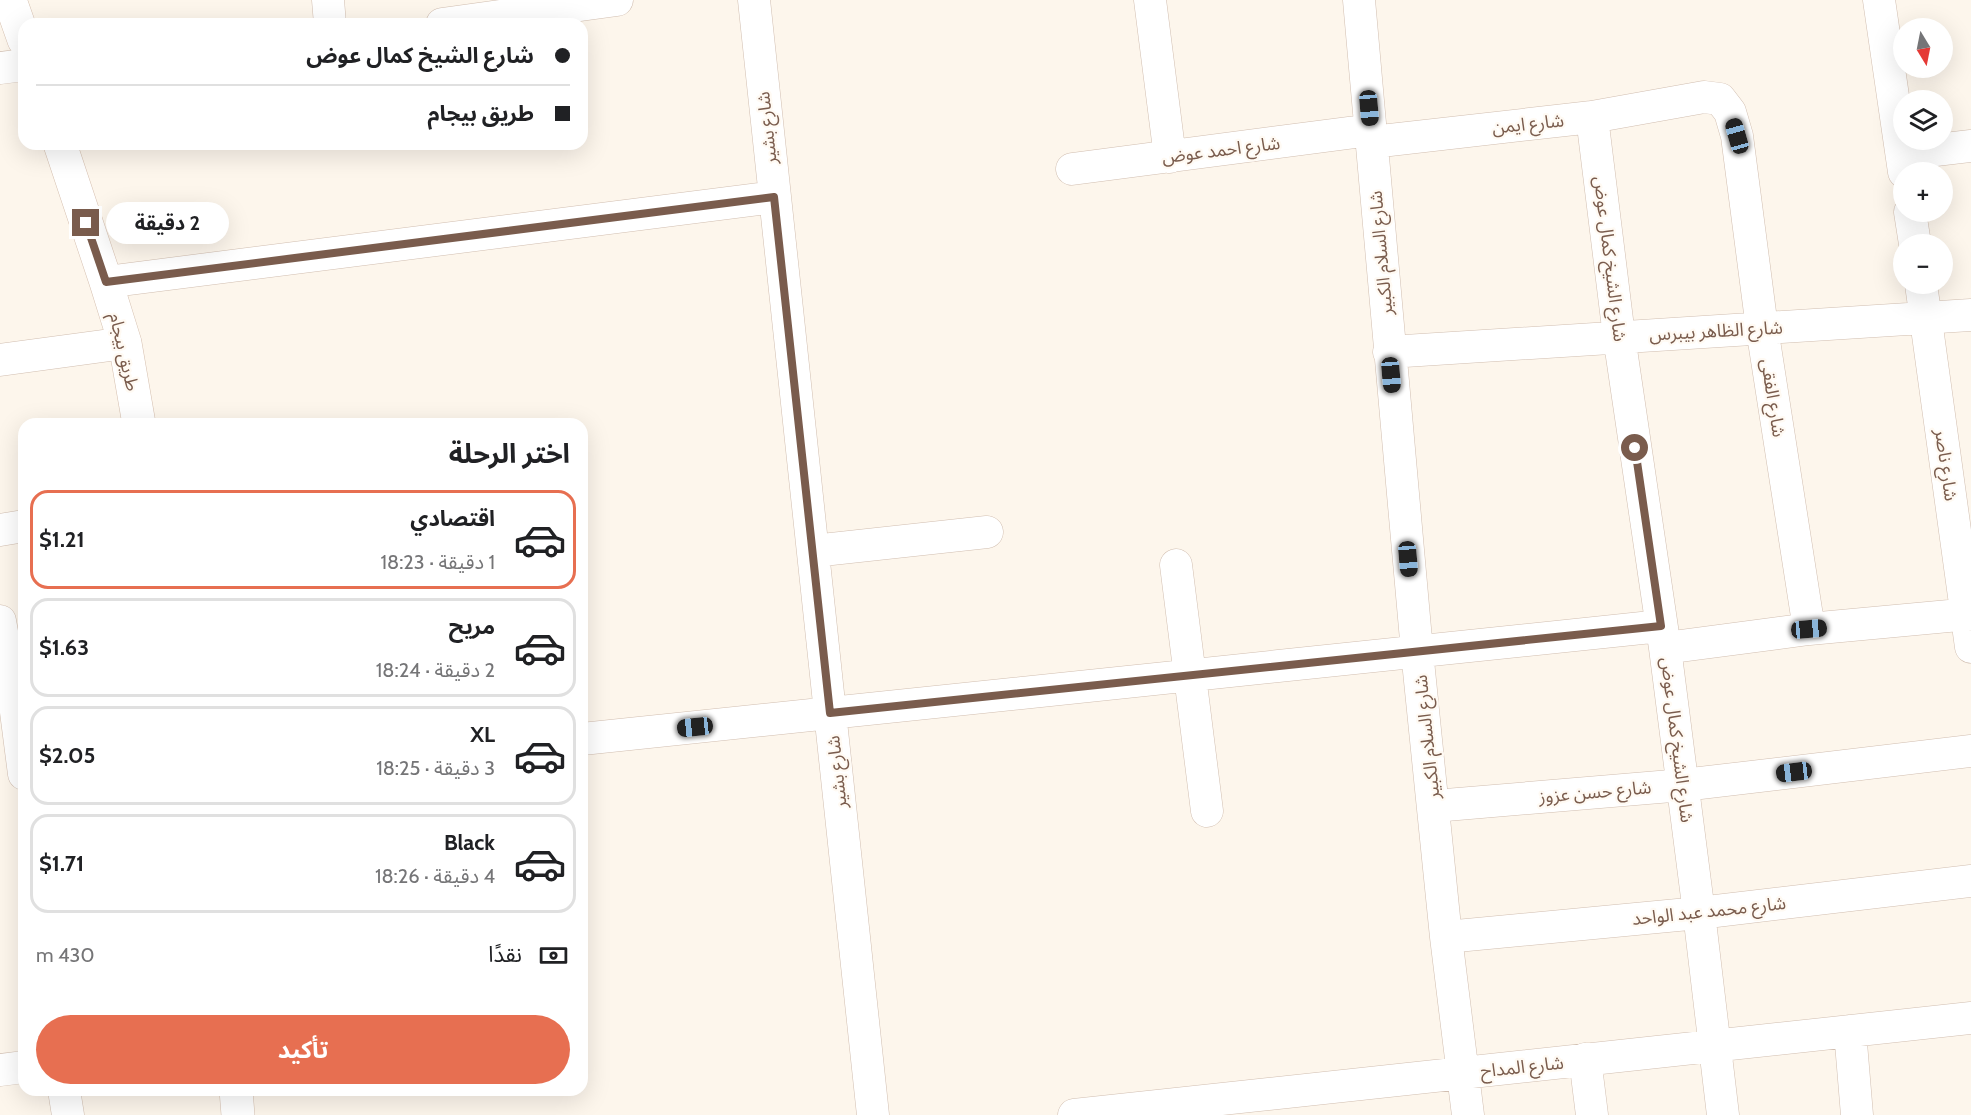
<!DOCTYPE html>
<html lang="ar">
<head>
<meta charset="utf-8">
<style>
  :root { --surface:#fff; --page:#f6f6f6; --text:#202124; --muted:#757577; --line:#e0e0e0; --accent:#e76f51 }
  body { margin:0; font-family:Cabin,"Noto Sans Arabic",sans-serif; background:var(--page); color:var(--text); direction:rtl; height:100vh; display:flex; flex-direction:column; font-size:22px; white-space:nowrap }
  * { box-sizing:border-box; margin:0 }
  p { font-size:20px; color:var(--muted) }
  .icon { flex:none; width:33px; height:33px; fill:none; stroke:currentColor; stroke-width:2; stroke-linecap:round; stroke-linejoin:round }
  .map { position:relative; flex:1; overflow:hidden; direction:ltr }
  .side { position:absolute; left:18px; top:418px; width:570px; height:678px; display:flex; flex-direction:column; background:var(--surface); border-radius:18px; box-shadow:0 6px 24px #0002; direction:rtl }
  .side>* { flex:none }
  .top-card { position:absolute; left:18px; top:18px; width:570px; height:132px; border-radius:18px; box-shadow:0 6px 24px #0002; direction:rtl; display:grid; align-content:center; height:132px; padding:0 18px; background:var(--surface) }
  .needle { width:39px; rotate:170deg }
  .tools { position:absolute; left:1893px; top:18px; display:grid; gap:12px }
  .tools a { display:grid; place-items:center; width:60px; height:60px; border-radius:50%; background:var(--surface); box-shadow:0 6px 24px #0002; font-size:30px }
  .end { position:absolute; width:27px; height:27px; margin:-14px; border:8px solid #7a5c4d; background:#fff; box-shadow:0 0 0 3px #fff }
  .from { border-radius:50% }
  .bubble { position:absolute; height:42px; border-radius:21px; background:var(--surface); box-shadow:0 6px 24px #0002; font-size:20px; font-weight:700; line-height:42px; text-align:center; direction:rtl }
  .car { position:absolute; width:18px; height:36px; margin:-18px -9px; border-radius:8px; box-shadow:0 0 4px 2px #0007; background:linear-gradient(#222 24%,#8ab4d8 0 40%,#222 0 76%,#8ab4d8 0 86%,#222 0) }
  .top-card b { display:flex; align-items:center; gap:21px; height:57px; font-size:22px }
  .top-card b+b { border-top:2px solid var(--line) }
  .top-card i { width:15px; height:15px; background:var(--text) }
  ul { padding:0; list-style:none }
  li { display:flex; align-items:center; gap:18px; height:99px; margin:0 12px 9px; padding:0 6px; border:3px solid var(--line); border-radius:18px }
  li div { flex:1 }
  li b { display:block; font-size:22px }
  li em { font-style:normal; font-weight:700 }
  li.active { border-color:var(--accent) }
  li>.icon { width:54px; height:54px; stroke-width:1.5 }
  h2 { padding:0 18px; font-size:27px; line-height:72px }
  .pay { display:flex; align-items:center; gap:15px; height:66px; padding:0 18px; font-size:22px }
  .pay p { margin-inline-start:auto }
  .primary-button { display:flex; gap:12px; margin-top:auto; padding:12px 18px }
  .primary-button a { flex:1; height:69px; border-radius:36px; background:var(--accent); color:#fff; font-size:24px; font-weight:700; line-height:69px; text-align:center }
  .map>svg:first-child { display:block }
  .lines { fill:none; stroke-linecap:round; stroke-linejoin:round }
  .street-casing { stroke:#d1beb0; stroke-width:33 }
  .secondary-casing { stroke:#d6c0b0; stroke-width:34 }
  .street { stroke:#fff; stroke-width:32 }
  .secondary { stroke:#fff; stroke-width:33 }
  .route { stroke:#7a5c4d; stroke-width:8 }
  .labels { text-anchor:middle; stroke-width:4.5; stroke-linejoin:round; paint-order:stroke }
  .street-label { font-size:18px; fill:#7a5c4d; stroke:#fffaf3 }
</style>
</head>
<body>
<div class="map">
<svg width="1971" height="1115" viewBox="0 0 1971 1115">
  <rect width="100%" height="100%" fill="#fdf6ec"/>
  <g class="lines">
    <defs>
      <path id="street" d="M328 0 330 24
        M754 0 873 1115
        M1150 0 1170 157
        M1359 0 1417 651 1446 937 1468 1115
        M1879 0 1904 172
        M442 24 617 0
        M0 68 24 65
        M1592 117 1619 336 1665 648 1699 913 1723 1115
        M1372 142 1592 117 1704 97 1720 99 1730 112 1737 136 1762 328 1809 629
        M1902 154 1971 146
        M1072 169 1371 130
        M1910 212 1915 244
        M106 282 774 197
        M1921 284 1971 647
        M1389 352 1971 315
        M0 360 125 343
        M0 530 24 526
        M813 551 987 532
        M1176 565 1207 811
        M0 621 15 704 24 774
        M1665 648 1809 629 1971 614
        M582 739 1661 626
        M1434 806 1683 785 1971 751
        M1446 937 1699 913 1971 881
        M1850 1031 1857 1115
        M1585 1059 1592 1115
        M0 1070 24 1067
        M64 1090 68 1115
        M1074 1115 1971 1018"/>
      <path id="secondary" d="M10 0 24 40
        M60 144 106 282 125 343 139 424
        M236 1090 238 1115"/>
    </defs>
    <use href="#street" class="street-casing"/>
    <use href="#secondary" class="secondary-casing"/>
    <use href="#street" class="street"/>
    <use href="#secondary" class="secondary"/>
  </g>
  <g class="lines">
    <path class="route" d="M86 223 106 282 774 197 830 713 1661 626 1635 448"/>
  </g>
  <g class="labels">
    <g class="street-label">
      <text transform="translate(1528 124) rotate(-6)" y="6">شارع ايمن</text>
      <text transform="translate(767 128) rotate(-96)" y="6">شارع بشير</text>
      <text transform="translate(1221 150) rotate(-7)" y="6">شارع احمد عوض</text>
      <text transform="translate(1381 253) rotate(-95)" y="6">شارع السلام الكبير</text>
      <text transform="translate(1610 259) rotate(83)" y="6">شارع الشيخ كمال عوض</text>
      <text transform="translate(1716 331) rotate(-3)" y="6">شارع الظاهر بيبرس</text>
      <text transform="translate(124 352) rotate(77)" y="6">طريق بيجام</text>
      <text transform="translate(1773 398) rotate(81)" y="6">شارع الفقى</text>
      <text transform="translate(1946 465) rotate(82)" y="6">شارع ناصر</text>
      <text transform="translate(1427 737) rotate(-96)" y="6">شارع السلام الكبير</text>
      <text transform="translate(1677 740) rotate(83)" y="6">شارع الشيخ كمال عوض</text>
      <text transform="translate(837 772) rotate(-96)" y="6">شارع بشير</text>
      <text transform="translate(1595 792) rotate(-5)" y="6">شارع حسن عزوز</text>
      <text transform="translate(1709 911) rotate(-6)" y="6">شارع محمد عبد الواحد</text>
      <text transform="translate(1522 1067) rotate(-6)" y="6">شارع المداح</text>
    </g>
  </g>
</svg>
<div class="tools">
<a><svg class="needle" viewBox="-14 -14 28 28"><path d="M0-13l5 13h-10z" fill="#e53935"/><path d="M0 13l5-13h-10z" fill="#757577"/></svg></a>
<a><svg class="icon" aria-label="layers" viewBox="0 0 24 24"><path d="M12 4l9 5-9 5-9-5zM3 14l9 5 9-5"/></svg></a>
<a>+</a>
<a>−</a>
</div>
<i class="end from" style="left:1635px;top:448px"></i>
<i class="end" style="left:86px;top:223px"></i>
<div class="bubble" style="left:106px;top:202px;width:123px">2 دقيقة</div>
<i class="car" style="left:1369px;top:108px;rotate:175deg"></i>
<i class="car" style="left:1737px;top:136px;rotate:344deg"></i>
<i class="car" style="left:1391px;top:375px;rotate:175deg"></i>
<i class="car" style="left:1408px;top:559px;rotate:175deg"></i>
<i class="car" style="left:1809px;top:629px;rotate:85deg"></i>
<i class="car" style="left:695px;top:727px;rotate:264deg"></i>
<i class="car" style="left:1794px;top:772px;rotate:263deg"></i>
<div class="top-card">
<b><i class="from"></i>شارع الشيخ كمال عوض</b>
<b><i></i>طريق بيجام</b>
</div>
<section class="side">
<h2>اختر الرحلة</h2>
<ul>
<li class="active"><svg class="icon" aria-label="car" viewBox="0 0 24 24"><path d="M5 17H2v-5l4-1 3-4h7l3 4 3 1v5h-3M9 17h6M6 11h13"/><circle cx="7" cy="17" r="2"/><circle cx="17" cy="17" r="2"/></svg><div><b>اقتصادي</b><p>1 دقيقة · 18:23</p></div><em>$1.21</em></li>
<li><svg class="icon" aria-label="car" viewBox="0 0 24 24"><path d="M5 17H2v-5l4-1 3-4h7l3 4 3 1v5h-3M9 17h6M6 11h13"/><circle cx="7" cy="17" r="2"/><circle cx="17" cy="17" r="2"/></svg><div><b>مريح</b><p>2 دقيقة · 18:24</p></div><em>$1.63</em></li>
<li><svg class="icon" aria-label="car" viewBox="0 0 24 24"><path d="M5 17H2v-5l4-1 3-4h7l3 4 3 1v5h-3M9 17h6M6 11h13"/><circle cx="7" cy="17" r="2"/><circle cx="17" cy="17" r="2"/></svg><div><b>XL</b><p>3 دقيقة · 18:25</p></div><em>$2.05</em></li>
<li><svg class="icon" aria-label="car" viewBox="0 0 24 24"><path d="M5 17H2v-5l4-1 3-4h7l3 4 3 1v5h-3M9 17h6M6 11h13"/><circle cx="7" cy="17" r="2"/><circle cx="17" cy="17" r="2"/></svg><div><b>Black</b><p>4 دقيقة · 18:26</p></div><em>$1.71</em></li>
</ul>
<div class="pay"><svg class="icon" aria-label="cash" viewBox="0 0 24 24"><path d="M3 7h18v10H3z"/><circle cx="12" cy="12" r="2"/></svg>نقدًا<p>430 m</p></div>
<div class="primary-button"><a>تأكيد</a></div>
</section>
</div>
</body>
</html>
